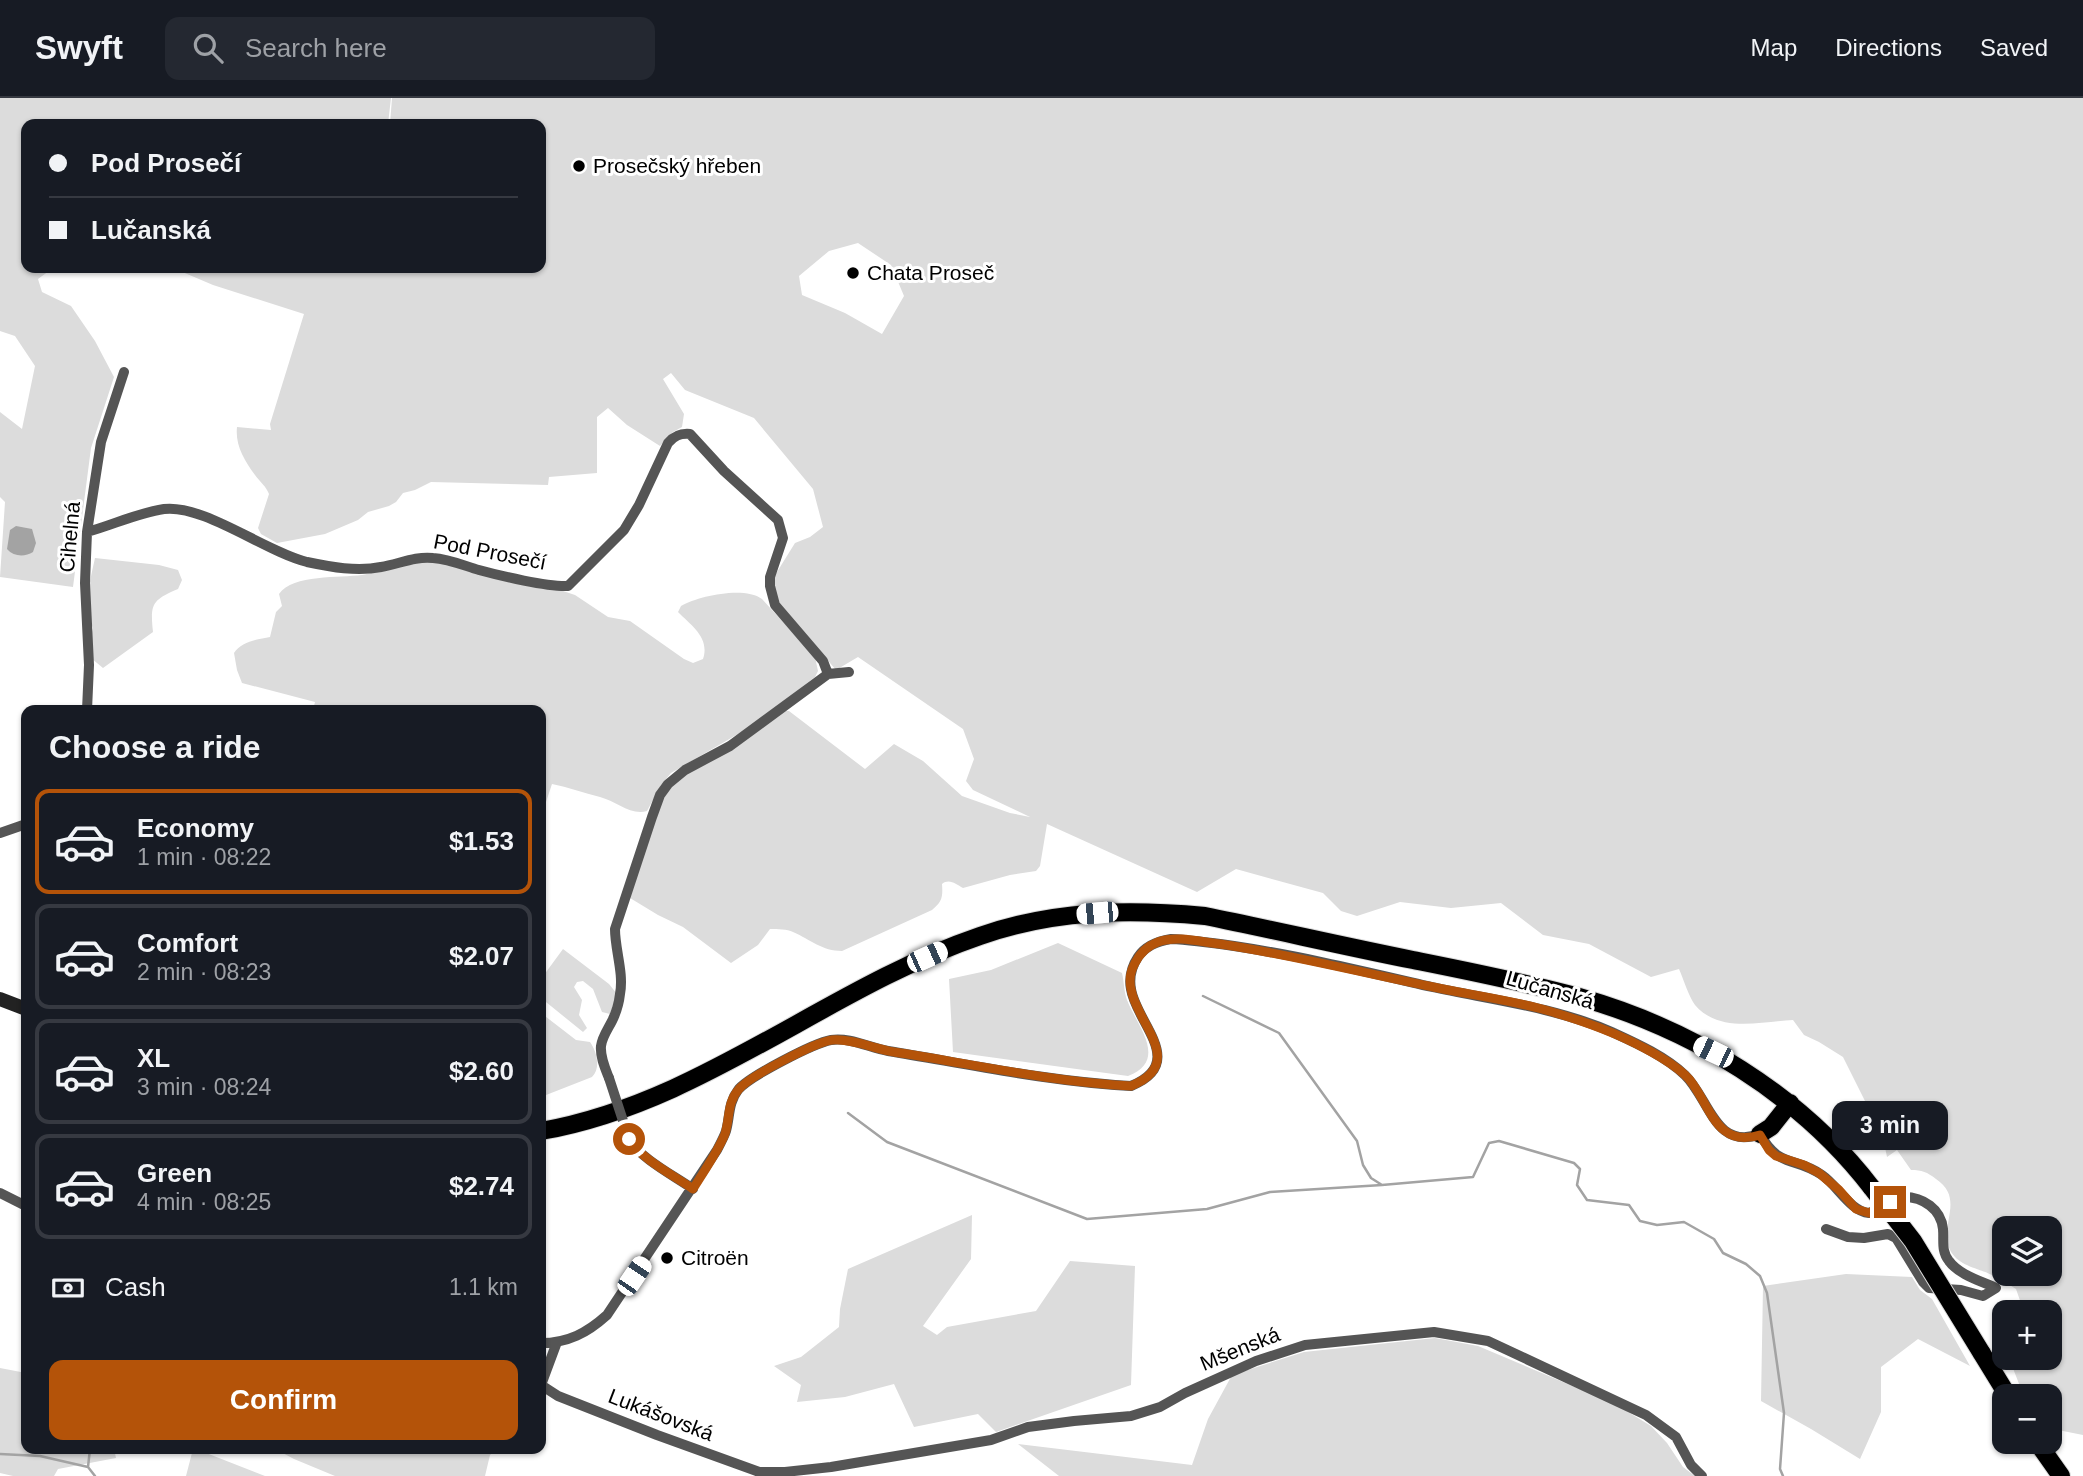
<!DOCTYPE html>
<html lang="en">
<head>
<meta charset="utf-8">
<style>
  :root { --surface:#171b24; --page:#242831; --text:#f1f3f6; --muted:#9ea1a6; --line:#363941; --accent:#b45309 }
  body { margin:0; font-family:Arial,sans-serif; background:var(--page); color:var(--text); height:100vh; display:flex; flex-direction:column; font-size:26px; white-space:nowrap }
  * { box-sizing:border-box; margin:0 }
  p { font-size:23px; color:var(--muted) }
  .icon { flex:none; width:38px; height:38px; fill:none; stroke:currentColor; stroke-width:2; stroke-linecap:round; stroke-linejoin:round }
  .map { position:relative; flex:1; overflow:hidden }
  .panel { position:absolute; left:21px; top:607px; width:525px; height:749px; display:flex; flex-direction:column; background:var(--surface); border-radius:14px; box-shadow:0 2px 5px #0004 }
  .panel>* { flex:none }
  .guide { position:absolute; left:21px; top:21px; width:525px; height:154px; border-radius:14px; box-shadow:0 2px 5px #0004; display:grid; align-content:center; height:154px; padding:0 28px; background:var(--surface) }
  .controls { position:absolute; left:1992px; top:1118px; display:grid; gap:14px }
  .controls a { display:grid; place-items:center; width:70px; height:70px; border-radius:14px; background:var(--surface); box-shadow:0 2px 5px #0004; font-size:35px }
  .end { position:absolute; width:32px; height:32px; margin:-16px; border:9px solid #b45309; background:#fff; box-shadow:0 0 0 4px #fff }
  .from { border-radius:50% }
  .bubble { position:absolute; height:49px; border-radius:14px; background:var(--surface); box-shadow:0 2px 5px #0004; font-size:23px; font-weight:800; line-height:49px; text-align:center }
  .car { position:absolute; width:21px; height:42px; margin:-21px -10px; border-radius:9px; box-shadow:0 0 5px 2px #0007; background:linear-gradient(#fff 24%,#345 0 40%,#fff 0 76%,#345 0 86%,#fff 0) }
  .guide b { display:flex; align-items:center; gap:24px; height:66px; font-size:26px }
  .guide b+b { border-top:2px solid var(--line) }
  .guide i { width:18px; height:18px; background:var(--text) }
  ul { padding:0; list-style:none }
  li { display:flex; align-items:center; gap:21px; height:105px; margin:0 14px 10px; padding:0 14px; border:4px solid var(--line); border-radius:14px }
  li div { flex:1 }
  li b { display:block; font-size:26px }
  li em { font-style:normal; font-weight:800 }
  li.current { border-color:var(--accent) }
  li>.icon { width:63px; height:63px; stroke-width:1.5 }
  h2 { padding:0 28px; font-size:32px; line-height:84px }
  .pay { display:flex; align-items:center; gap:18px; height:77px; padding:0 28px; font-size:26px }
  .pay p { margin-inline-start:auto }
  .action { display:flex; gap:14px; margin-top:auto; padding:14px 28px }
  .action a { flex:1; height:80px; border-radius:14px; background:var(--accent); color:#fff; font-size:28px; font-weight:800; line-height:80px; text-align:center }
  header { display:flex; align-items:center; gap:42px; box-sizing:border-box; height:98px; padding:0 35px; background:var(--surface); border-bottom:2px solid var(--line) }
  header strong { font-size:33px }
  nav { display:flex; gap:38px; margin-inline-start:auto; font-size:24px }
  .search { width:490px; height:63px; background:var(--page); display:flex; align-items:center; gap:18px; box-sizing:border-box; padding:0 24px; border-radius:14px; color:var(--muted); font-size:26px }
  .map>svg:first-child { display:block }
  .green { fill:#dcdcdc; fill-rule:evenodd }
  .water { fill:#a3a3a3 }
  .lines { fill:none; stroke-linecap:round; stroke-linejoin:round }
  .stream { stroke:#a3a3a3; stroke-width:2.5 }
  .primary-casing { stroke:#dbdbdb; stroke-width:20 }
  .street { stroke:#555; stroke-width:10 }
  .secondary { stroke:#222; stroke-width:14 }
  .primary { stroke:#000; stroke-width:18 }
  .primary-bridge-casing { stroke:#dbdbdb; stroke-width:20; stroke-linecap:butt }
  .street-bridge { stroke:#555; stroke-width:10 }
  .primary-bridge { stroke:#000; stroke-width:18 }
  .route { stroke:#b45309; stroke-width:9 }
  .poi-dot { fill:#000; stroke:#fff; stroke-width:2.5 }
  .labels { text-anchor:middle; stroke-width:6; stroke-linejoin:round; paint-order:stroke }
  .poi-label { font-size:21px; fill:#000; stroke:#fff; text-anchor:start }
  .street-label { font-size:21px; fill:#000; stroke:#fff }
</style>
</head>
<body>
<header>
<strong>Swyft</strong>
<div class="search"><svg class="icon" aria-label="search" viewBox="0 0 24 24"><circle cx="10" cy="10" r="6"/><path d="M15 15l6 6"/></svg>Search here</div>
<nav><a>Map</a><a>Directions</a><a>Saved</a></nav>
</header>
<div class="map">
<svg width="2083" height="1378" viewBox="0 0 2083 1378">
  <rect width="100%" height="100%" fill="#fff"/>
  <path class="green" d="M0 0H391L388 26H26V170H53L38 181 42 194 71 208 95 243 114 279 91 350 73 489 0 479 5 404 0 399V314L22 331 35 268 15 238 0 233Z
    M392 0H2083V1337L2058 1332 2049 1322V1298H2028L2021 1291 2009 1260H2049V1214H2024L2016 1191C2008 1186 2000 1181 1992 1177 1978 1170 1958 1168 1950 1152 1938 1128 1966 1101 1936 1081 1927 1074 1922 1072 1911 1072L1897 1052 1887 1059 1878 1016 1866 1005 1843 959 1819 944 1804 937 1793 922C1759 924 1719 935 1695 907 1689 899 1683 880 1679 871L1651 879 1589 846 1543 837 1501 805 1451 810 1400 804 1357 818 1341 813 1323 795 1236 771 1197 794 1047 726 1040 768 1036 773 1010 777 963 790C956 786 949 780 942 786 943 799 942 804 932 812L842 853C822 853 811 842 793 834 787 831 778 831 770 831L758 847 731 865 683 829 658 817 630 800 658 708 667 692 679 681 785 613H789L865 671 894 646 923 663 962 698 1010 715 1030 719 973 692 966 683 974 661 963 631 858 559 836 572 778 504 772 482 795 445 810 439 823 429 813 391 754 320 685 292 671 275 663 281 684 316 682 329 673 334 660 348 627 327 608 310 597 319V375L549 379 548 387 431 384 415 392 403 395 396 404 389 408 368 414 358 422 325 436 277 445 261 436 258 430 269 396C266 388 260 384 255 377 244 362 235 347 237 329L271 332 270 326 304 216 213 187 173 170H541V26H390ZM858 145 891 167 904 198 882 236 845 215 802 197 799 178 829 153ZM2004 1130H2049V1176H2004Z
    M95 460 159 467 178 472 182 482 178 491C152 502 150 506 153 534L103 570 91 560V538L93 530C83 507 90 483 95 460Z
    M416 464H438L472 474 557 491 575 497 608 519 630 523 684 561 693 565 703 561C710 540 692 528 678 514L681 508C699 498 744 488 762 501L815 559 818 573 815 579 750 629 671 675 661 687 647 713C631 718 616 703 600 699 584 695 568 689 552 686L541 719V612H313L315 604 242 585 237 572 234 555C241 544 258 541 270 539L276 514 282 508 279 496C293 476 340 480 362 477 380 474 398 468 416 464Z
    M1058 845 1122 875C1124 883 1124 894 1127 902 1137 928 1169 962 1128 978L953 954 949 881 991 872Z
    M563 851 609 886 617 896 610 916 602 914 593 891 583 883 577 884 574 889 582 902 579 917 587 930 583 934 541 900V881Z
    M541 915 576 942 590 944C597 954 601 970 592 979L541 999Z
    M972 1117 971 1161 923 1228 937 1237 947 1229 1036 1213 1070 1163 1135 1168 1131 1287 996 1334 978 1316 914 1329 894 1286 845 1299 797 1304 801 1287 774 1268 801 1259 839 1229 840 1211 848 1171Z
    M1846 1176 1912 1179 1920 1192 1932 1201 1970 1268 1918 1241 1881 1269V1314L1860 1361 1811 1331 1761 1303 1763 1188Z
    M1435 1240 1478 1248 1615 1306 1651 1328 1667 1345 1683 1369 1695 1378H1059L1018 1346 1192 1367 1208 1321 1232 1277 1304 1254Z
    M0 1270 26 1275V1351H114L116 1360 58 1371 54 1378H13L0 1375Z
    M193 1351H196L265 1378H186Z
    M275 1351H494L495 1352 490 1357 485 1378H335L294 1361Z"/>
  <path class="water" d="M16 428 32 431 36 445 33 454C25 459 14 459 7 451L10 432Z"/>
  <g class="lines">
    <path class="stream" d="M1203 898 1279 935 1357 1043 1363 1067 1371 1080 1382 1087
      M848 1015 887 1044 1087 1121 1207 1111 1270 1094 1382 1087 1473 1079 1489 1045 1499 1043 1574 1065 1580 1071 1577 1087 1587 1102 1629 1107 1640 1123 1657 1127 1684 1124 1714 1141 1723 1155 1746 1166 1760 1178 1767 1195 1784 1315 1780 1371 1783 1378
      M0 1356 40 1358 88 1369 95 1378
      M88 1369 90 1351"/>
    <defs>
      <path id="primary" d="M541 1033C702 1005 827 890 980 838 1054 812 1128 811 1205 818 1274 832 1343 848 1413 862 1468 873 1524 884 1579 899 1692 931 1800 996 1872 1090
        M1760 1036 1771 1029 1790 1005
        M1981 1254 2008 1298
        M2037 1344 2061 1378"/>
    </defs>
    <use href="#primary" class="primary-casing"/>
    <path class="street" d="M87 434C113 427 137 415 164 411 203 406 266 454 307 464 331 469 357 474 381 469 399 466 415 458 433 460 449 461 465 468 479 472 501 478 547 489 568 488L624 432 639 407 668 345C674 338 680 335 690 336L724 373 778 422 783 440 770 479V488L775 507 823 563 828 576
      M87 612 89 567 85 485 87 434 101 344 124 274
      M0 735 26 726
      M609 980C605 970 600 959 601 948 602 939 608 931 612 923 616 915 619 905 620 896 624 875 615 852 615 831L652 719 660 697 668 686 685 672 730 648 828 576 849 574
      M629 1041C641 1061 673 1077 693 1091
      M0 1095 26 1108
      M541 1245C568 1245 587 1235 607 1217L717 1052C720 1046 724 1039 726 1033 730 1019 728 1005 738 992 748 979 814 945 831 942 850 939 870 950 888 953 967 966 1052 984 1131 988 1188 965 1136 925 1131 891 1129 880 1132 868 1138 859 1146 847 1158 843 1171 841 1192 842 1213 845 1234 848 1301 858 1367 874 1432 889 1493 902 1554 909 1612 934 1636 945 1665 958 1685 977 1709 1000 1715 1053 1760 1036 1779 1071 1795 1058 1822 1077 1838 1088 1850 1113 1869 1115 1881 1111 1891 1100 1904 1099 1923 1099 1941 1111 1943 1131 1944 1143 1941 1153 1949 1163 1959 1177 1981 1183 1996 1190L1983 1198 1961 1192 1929 1190 1923 1184 1896 1140 1888 1136 1864 1140 1848 1139 1826 1131
      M541 1287 558 1298 657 1337 762 1375
      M541 1287 557 1244
      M758 1374H785L831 1369 991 1342 1028 1329 1074 1323 1131 1318 1160 1309 1185 1295 1256 1263 1305 1247 1434 1234 1488 1243 1646 1317 1676 1339 1691 1367 1702 1378"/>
    <path class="secondary" d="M0 901 26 911"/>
    <use href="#primary" class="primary"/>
    <defs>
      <path id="primary-bridge" d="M1872 1090 1913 1143 1981 1254"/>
    </defs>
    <use href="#primary-bridge" class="primary-bridge-casing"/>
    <path class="street-bridge" d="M609 980 629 1041"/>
    <use href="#primary-bridge" class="primary-bridge"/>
  </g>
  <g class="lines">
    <path class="route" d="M629 1041C641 1061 673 1077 693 1091 704 1073 717 1055 725 1036 730 1020 727 1004 739 991 750 978 816 944 832 942 849 940 876 951 894 954 973 966 1052 984 1131 988 1188 965 1136 925 1131 891 1129 882 1131 872 1135 865 1140 855 1147 848 1158 844 1177 837 1201 844 1220 846 1294 857 1366 876 1438 890 1473 897 1508 902 1542 911 1578 921 1613 933 1646 951 1661 959 1677 968 1689 981 1710 1006 1716 1051 1760 1037L1769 1052 1776 1058 1804 1067 1819 1075 1839 1092 1856 1111 1869 1115 1890 1104"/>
  </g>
  <g class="poi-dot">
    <circle cx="579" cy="68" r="7"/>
    <circle cx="853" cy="175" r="7"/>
    <circle cx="667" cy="1160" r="7"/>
  </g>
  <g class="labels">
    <g class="poi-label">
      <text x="593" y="75">Prosečský hřeben</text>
      <text x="867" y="182">Chata Proseč</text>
      <text x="681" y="1167">Citroën</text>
    </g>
    <g class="street-label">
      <text transform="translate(70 439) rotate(-85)" y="7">Cihelná</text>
      <text transform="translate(490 454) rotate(11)" y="7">Pod Prosečí</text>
      <text transform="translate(1550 892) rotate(16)" y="7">Lučanská</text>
      <text transform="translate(1240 1251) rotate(-22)" y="7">Mšenská</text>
      <text transform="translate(661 1317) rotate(21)" y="7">Lukášovská</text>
    </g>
  </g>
</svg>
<div class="controls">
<a><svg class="icon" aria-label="layers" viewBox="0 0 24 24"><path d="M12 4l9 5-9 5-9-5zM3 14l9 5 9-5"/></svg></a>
<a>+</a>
<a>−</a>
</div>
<i class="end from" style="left:629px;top:1041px"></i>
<i class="end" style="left:1890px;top:1104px"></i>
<div class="bubble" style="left:1832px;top:1003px;width:116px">3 min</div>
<i class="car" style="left:1097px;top:815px;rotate:265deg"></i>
<i class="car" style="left:927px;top:859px;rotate:66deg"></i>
<i class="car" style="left:1713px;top:954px;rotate:296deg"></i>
<i class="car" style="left:634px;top:1178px;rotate:34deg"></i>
<div class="guide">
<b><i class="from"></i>Pod Prosečí</b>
<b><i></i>Lučanská</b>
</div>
<section class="panel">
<h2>Choose a ride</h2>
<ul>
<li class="current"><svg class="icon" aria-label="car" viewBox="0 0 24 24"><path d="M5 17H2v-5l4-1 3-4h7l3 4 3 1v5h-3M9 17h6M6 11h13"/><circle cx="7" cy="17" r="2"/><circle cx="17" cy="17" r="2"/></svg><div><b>Economy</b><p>1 min · 08:22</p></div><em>$1.53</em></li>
<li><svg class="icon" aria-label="car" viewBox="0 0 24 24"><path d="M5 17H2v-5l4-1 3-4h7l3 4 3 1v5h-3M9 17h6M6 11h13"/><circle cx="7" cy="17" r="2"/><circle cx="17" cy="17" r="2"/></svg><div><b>Comfort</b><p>2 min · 08:23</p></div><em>$2.07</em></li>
<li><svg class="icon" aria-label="car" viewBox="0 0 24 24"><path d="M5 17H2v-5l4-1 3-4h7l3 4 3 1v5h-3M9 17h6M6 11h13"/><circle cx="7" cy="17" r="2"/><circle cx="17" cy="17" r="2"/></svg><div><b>XL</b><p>3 min · 08:24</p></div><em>$2.60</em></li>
<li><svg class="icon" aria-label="car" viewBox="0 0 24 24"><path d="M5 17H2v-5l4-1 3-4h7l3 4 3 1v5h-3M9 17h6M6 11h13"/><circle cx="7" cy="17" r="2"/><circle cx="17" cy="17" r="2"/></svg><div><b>Green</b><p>4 min · 08:25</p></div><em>$2.74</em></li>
</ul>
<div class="pay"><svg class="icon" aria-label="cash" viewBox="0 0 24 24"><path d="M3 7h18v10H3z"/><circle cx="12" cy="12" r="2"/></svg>Cash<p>1.1 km</p></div>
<div class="action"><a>Confirm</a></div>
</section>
</div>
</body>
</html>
